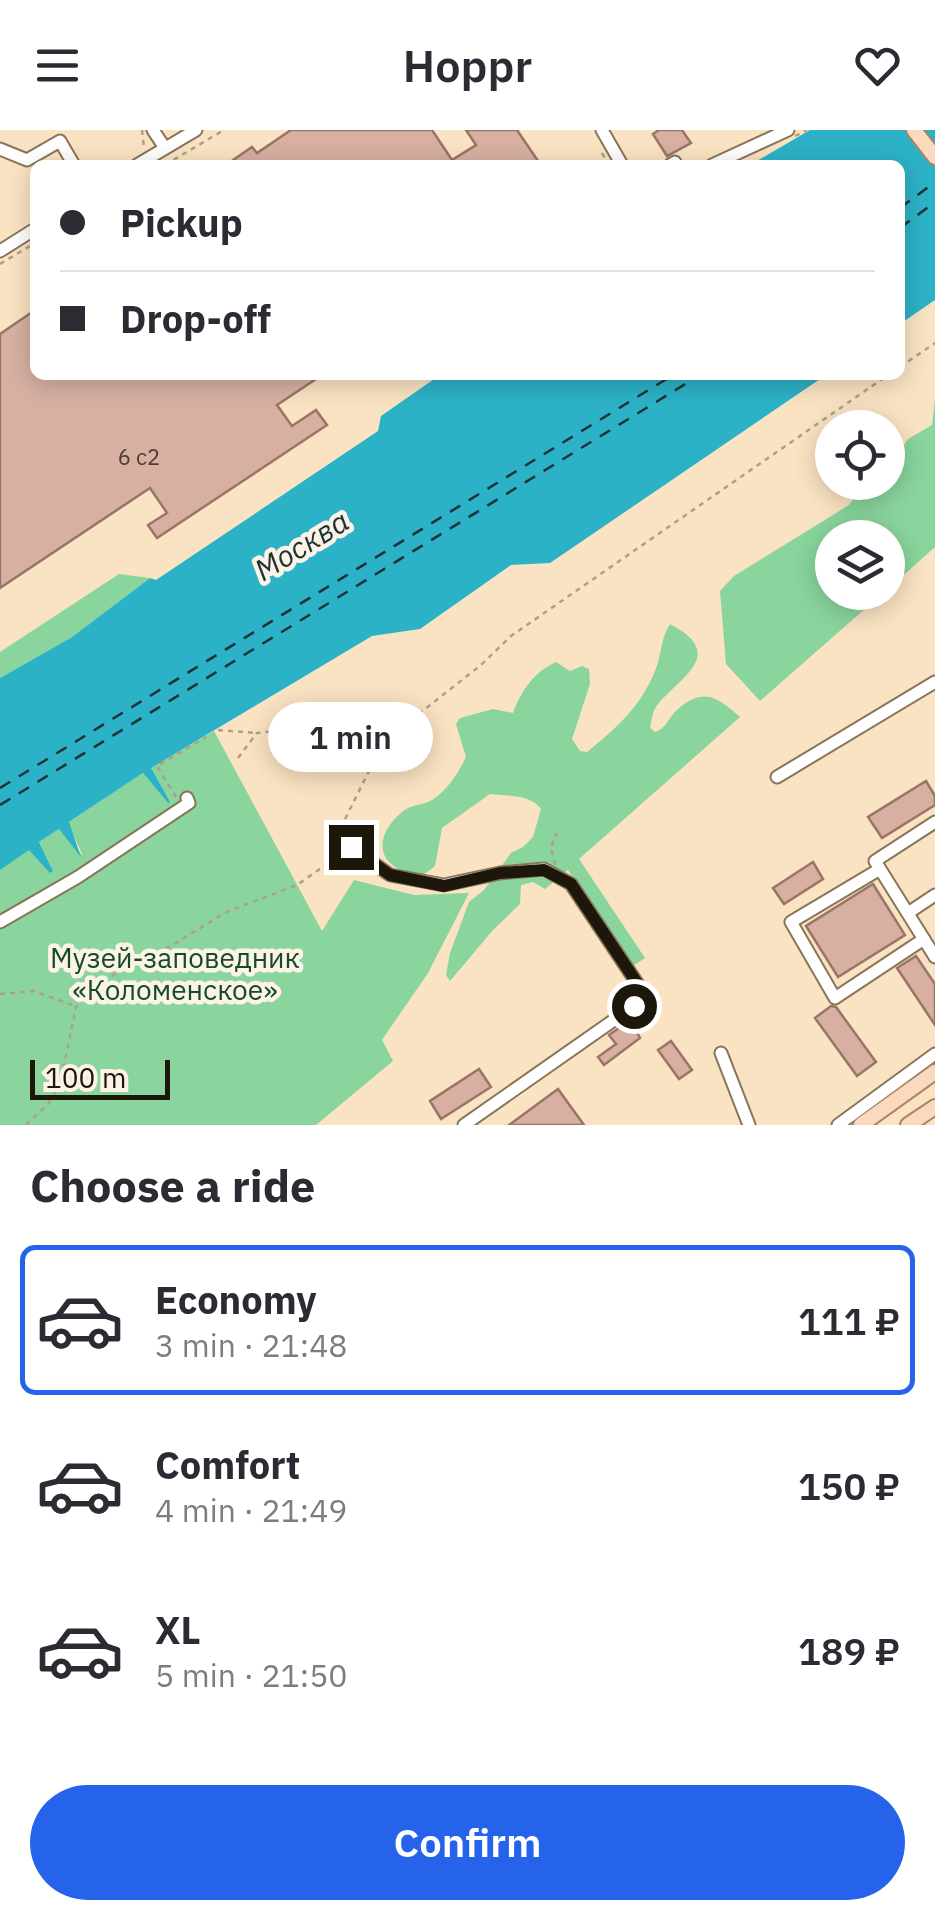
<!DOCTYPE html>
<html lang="en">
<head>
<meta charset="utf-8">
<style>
  :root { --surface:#fff; --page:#f7f7f7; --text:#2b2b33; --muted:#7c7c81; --line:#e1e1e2; --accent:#2563eb }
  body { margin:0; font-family:"IBM Plex Sans",sans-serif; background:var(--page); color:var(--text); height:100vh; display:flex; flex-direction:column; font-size:38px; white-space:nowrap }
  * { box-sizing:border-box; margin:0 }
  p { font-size:32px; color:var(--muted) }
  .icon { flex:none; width:55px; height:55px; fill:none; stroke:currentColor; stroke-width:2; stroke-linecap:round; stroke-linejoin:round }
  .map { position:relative; height:995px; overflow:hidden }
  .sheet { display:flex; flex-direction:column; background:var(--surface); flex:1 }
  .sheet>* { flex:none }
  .hud { position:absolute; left:30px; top:30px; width:875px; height:220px; border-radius:15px; box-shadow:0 5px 25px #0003; display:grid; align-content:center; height:220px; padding:0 30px; background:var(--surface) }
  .buttons { position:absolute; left:815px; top:280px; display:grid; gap:20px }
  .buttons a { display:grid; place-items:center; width:90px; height:90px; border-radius:50%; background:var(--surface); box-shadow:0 5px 25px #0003; font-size:50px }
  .scale { position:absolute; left:30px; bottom:25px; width:140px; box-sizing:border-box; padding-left:10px; border:5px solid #1d160a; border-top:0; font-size:28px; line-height:35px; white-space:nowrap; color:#1d160a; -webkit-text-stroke:8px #fcf3e6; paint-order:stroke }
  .end { position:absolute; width:45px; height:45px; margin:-22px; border:12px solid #1d160a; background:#fff; box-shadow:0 0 0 5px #fff }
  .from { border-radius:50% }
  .bubble { position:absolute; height:70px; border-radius:35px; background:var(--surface); box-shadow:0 5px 25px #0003; font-size:32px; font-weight:600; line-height:70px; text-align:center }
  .hud b { display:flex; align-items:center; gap:35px; height:95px; font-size:38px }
  .hud b+b { border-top:2px solid var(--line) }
  .hud i { width:25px; height:25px; background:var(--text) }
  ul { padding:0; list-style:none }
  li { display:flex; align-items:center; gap:30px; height:150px; margin:0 20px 15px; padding:0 10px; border:5px solid transparent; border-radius:15px }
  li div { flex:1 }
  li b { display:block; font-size:38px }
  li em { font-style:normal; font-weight:600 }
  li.active { border-color:var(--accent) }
  li>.icon { width:90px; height:90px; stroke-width:1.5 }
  h2 { padding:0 30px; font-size:45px; line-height:120px }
  .action { display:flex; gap:20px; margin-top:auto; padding:20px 30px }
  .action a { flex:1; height:115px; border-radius:60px; background:var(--accent); color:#fff; font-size:40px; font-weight:600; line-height:115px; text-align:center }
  header { display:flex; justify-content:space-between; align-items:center; height:130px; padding:0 30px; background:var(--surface); font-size:45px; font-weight:600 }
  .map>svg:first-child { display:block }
  .green { fill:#89d59d }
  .water { fill:#2cb2c7 }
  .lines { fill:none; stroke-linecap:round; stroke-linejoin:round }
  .ferry { stroke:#1d3236; stroke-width:2.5; stroke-dasharray:12 10; stroke-linecap:butt }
  .building { fill:#d7b0a2; stroke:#997467; stroke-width:2.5 }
  .minor-casing { stroke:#897557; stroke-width:15 }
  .major-casing { stroke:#ab8464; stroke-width:18 }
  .path { stroke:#b19f85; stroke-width:2.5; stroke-dasharray:5 5; stroke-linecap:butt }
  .minor { stroke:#fff; stroke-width:11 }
  .major { stroke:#fad9bf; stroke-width:14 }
  .route { stroke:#1d160a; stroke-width:12 }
  .labels { text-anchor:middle; stroke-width:9; stroke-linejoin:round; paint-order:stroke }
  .number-label { font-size:22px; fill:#4c3c30 }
  .park-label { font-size:28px; fill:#134c28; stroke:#fcf3e6 }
  .water-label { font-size:30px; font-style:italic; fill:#1d3236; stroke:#fcf3e6 }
</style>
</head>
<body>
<header><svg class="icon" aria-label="menu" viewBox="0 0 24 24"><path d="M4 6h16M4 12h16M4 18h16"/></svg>Hoppr<svg class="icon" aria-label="heart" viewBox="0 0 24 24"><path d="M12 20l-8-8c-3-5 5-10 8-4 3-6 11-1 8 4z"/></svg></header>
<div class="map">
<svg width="935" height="995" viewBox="0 0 935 995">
  <rect width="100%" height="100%" fill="#fae3c2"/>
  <path class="green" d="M935 269V417L888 459V408H832V462L883 463 760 571 726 534 720 461 734 446 849 375 865 353 888 352V333L896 328 908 309 932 295Z
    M119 444 150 448 72 507 0 548V522Z
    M670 494C727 524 682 546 658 574 652 581 652 589 650 598L655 602C667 598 668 588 677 580 704 556 718 568 740 587L579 729 645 828 631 837 568 740 545 759 533 752 521 755 520 774 493 800 450 851 446 845 450 823 469 772 484 760 511 723 523 717 533 707 541 679C531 664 507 666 490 664L442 698 435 736 423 745C379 742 369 710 402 682 411 674 422 676 432 670 448 660 458 643 466 627L456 594 460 588 493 579 513 583C521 561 534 542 556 532L570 541 582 536 589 539 590 554 572 609 580 621 587 622C616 599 641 576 655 541 662 525 660 509 670 494Z
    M214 601 322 801 354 750 414 765 469 763 428 843 382 910 393 931 316 995H0V740L29 719 50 742 53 741 39 712 59 699 83 726 68 693 143 643 168 673 150 638Z"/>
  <path class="water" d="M810 0H935V170L900 194V35H750Z
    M440 245H826L550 433 511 435 420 499 372 506 151 638 170 672 168 673 143 643 69 692 81 727 59 699 39 712 53 741 50 743 29 720 0 740V548L72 507 150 448 156 450 378 301 381 286Z"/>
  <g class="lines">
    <path class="ferry" d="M900 78 935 52
      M900 98 935 72
      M0 658 673 245
      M0 675 700 245"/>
  </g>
  <path class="building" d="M291 0H432L452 30 476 15 466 0H517L538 31 532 35H236L233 30 252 17 257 23Z
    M659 0H682L691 13 667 26 653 4Z
    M35 180V245H322L277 275 292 296 316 280 327 295 157 408 148 395 167 383 150 358 0 458V204Z
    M926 651 935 666V675L882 708 868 687Z
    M813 732 823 749 784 774 773 758Z
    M873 754 905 805 838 847 806 796Z
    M916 826 935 854V895L897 838Z
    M831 876 836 877 876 932 857 946 815 888Z
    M630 890 640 908 604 935 598 927 616 914 609 905Z
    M671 911 692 940 679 949 658 920Z
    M479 939 491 957 441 989 430 971Z
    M558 959 584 995H509Z"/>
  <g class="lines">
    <defs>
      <path id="minor" d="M153 0 165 18
        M602 0 622 35
        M0 19 27 30 60 11 74 35
        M137 35 196 0
        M670 35 675 32
        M712 35 788 0
        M0 121 35 99
        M777 647 935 552
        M935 692 875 731 935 827
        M351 717 390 745 444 755 500 743 544 739 571 754 639 856 634 876 464 995
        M880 739 791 792 835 868 924 809
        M908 783 935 765
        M0 792 78 747 189 673 187 668
        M721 923 749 995
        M838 995 935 924"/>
      <path id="major" d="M914 0 935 27
        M861 995 935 942
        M908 995 935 977"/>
    </defs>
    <use href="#minor" class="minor-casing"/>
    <use href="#major" class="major-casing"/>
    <path class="path" d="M142 0 144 18
      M795 6 807 0
      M602 23 609 35
      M165 35 224 0
      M0 134 35 113
      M900 237 935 213
      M218 600 257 603
      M238 628 257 603 276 601 315 588 345 631 372 636
      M176 667 157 636 206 607
      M349 708 344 691 378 623 406 594 481 535 511 506 888 245
      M555 735 551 717 557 703
      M0 864 34 861 75 876
      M26 995 49 973 60 954 76 877 106 849 178 812 224 783 297 755 344 722"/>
    <use href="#minor" class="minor"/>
    <use href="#major" class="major"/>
  </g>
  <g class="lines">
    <path class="route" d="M351 717 390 745 444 756 500 743 544 740 571 754 639 856 634 876"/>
  </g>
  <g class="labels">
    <g class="number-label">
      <text x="139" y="335">6 с2</text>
    </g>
    <g class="park-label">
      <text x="175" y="838">Музей-заповедник<tspan x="175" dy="32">«Коломенское»</tspan></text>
    </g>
    <g class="water-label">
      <text transform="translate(302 416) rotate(-32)" y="10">Москва</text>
    </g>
  </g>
</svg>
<div class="buttons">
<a><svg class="icon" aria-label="locate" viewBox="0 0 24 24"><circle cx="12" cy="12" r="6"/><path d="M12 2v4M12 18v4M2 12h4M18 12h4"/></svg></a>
<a><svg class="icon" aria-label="layers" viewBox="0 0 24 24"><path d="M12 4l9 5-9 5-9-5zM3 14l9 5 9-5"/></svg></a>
</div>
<div class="scale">100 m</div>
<i class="end from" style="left:634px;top:876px"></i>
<i class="end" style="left:351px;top:717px"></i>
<div class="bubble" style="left:268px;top:572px;width:165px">1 min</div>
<div class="hud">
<b><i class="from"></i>Pickup</b>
<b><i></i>Drop-off</b>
</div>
</div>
<section class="sheet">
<h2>Choose a ride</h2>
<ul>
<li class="active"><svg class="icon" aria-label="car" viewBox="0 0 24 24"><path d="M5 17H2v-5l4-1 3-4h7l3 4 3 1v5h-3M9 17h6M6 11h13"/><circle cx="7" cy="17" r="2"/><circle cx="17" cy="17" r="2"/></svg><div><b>Economy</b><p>3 min · 21:48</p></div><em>111 ₽</em></li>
<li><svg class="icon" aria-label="car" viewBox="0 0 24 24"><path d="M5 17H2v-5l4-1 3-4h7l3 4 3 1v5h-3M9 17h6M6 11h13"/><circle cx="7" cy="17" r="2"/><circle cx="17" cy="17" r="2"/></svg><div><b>Comfort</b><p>4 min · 21:49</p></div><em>150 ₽</em></li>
<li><svg class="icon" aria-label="car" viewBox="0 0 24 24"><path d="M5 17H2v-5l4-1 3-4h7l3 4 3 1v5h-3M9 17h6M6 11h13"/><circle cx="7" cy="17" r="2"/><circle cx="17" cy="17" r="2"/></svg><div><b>XL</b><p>5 min · 21:50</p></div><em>189 ₽</em></li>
</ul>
<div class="action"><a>Confirm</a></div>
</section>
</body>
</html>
